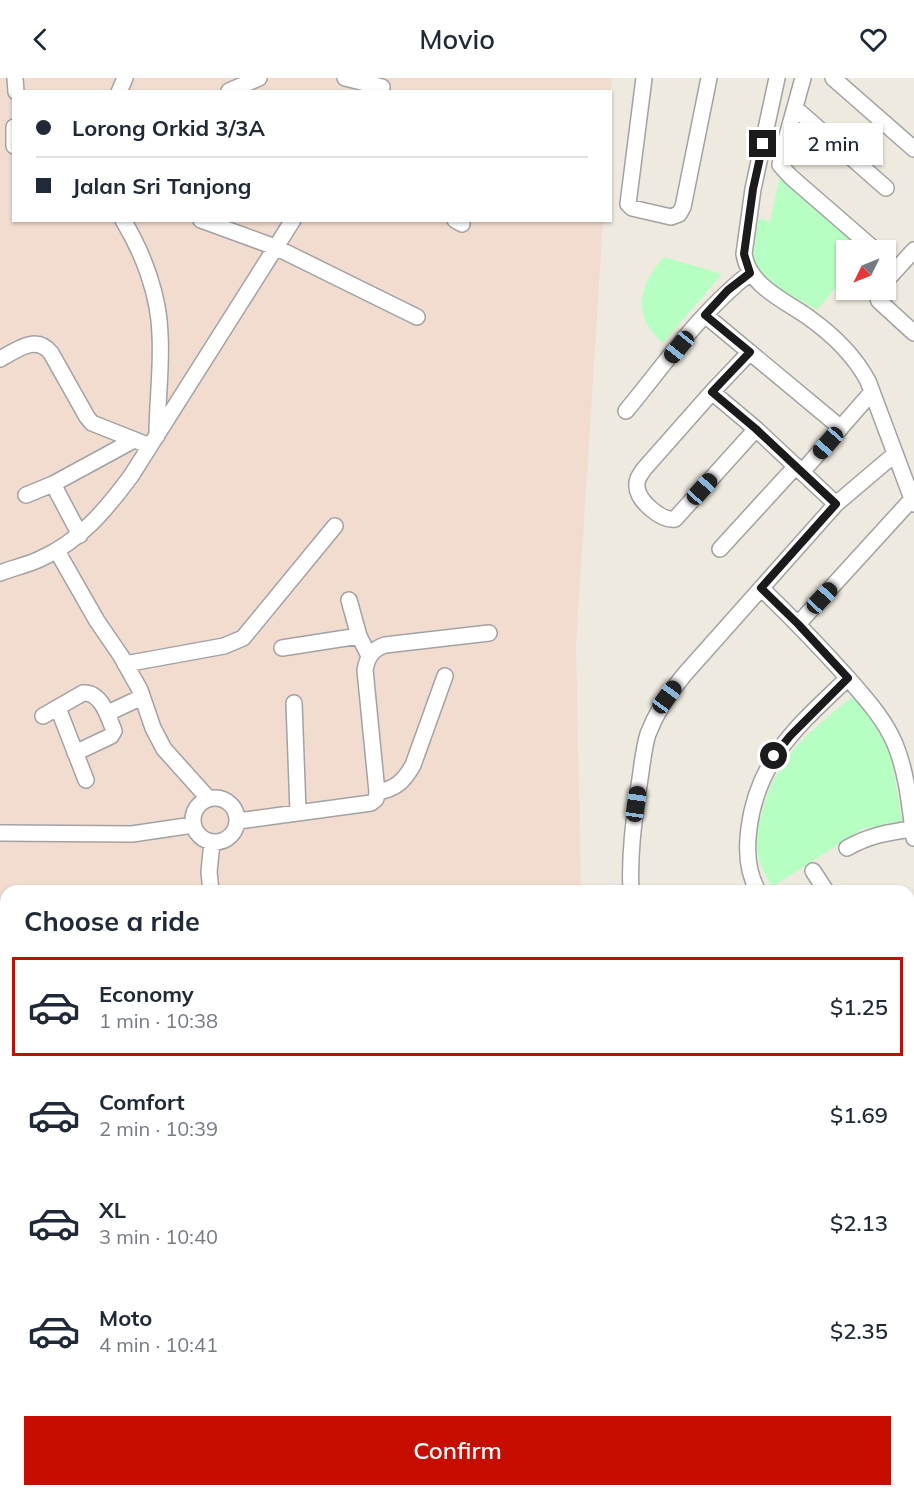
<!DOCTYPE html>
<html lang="en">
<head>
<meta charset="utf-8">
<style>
  :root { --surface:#fff; --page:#f6f6f7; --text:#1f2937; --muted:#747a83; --line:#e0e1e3; --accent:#c60e00 }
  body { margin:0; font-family:Mulish,sans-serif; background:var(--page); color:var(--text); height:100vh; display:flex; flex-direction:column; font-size:22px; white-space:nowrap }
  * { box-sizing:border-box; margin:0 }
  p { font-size:20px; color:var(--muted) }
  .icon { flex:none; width:33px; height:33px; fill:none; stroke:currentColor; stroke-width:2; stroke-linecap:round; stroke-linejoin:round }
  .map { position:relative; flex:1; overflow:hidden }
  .details { position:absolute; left:0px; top:807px; width:915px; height:612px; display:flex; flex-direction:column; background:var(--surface); border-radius:18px 18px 0 0; box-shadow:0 2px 4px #0004 }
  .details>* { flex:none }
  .hud { position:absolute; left:12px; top:12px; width:600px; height:132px; border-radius:0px; box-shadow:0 2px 4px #0004; display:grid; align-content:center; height:132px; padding:0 24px; background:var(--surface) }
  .needle { width:39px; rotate:227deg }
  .fabs { position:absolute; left:836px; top:162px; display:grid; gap:12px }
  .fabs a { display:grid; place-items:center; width:60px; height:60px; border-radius:0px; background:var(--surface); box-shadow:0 2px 4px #0004; font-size:30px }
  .end { position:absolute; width:27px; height:27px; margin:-14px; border:8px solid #1b1b1b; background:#fff; box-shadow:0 0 0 3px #fff }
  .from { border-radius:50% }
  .bubble { position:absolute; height:42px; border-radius:0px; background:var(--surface); box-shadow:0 2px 4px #0004; font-size:20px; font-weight:600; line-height:42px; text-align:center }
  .car { position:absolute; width:18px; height:36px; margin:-18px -9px; border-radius:8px; box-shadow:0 0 4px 2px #0007; background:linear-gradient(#222 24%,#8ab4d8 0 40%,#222 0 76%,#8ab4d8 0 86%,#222 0) }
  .hud b { display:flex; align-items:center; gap:21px; height:57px; font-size:22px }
  .hud b+b { border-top:2px solid var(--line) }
  .hud i { width:15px; height:15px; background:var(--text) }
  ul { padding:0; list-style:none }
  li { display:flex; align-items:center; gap:18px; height:99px; margin:0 12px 9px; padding:0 12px; border:3px solid transparent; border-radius:0px }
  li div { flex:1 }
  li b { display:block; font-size:22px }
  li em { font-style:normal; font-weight:600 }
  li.active { border-color:var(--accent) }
  li>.icon { width:54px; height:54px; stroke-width:1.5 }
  h2 { padding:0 24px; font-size:27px; line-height:72px }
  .primary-button { display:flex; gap:12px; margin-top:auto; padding:12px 24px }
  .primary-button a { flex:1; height:69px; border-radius:0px; background:var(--accent); color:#fff; font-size:24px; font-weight:600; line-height:69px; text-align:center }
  header { display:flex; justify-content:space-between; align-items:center; height:78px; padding:0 24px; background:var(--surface); font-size:27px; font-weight:600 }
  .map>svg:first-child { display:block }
  .military { fill:#f2dcd0 }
  .park { fill:#b6fec1 }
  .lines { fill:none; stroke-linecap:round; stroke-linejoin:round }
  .minor-casing { stroke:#a2a2a2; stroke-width:18 }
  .minor { stroke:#fff; stroke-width:15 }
  .route { stroke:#1b1b1b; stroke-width:8 }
</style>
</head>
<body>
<header><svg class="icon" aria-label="back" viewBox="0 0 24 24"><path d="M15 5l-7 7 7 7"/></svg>Movio<svg class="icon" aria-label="heart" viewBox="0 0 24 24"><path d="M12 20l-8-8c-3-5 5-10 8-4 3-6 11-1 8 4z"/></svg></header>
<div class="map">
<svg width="914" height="1419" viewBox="0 0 914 1419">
  <rect width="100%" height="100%" fill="#eeeadf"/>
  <path class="military" d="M0 0H612L611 18 610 14H14V142L603 143 576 568 581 813H6V1413H723L719 1419H0Z"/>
  <path class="park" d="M781 94 871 172H846V197L817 232 780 211 763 196 750 195 754 182 753 177 759 140 770 144Z
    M664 179 722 196 663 265C631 239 639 206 664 179Z
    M854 617 889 668 903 746 864 750 772 809C767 799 760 787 757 775 755 761 758 748 762 734 778 675 809 655 854 617Z
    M914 960V1098L909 1092V964Z"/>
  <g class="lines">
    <defs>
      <path id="minor" d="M15 0 16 14
        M345 0 382 9
        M644 0 628 126 632 130 671 139 679 136 683 129 709 0
        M777 0 753 111 744 176C749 208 784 222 808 239 832 256 854 277 868 303L914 426
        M803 0 782 76 780 87 791 99 875 172
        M833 0 914 71
        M229 13 259 0
        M119 14 125 0
        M795 30 886 110
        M14 49V68
        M123 142C143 175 159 217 160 256 162 289 157 324 157 358
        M201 142 275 169 417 239
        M455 142 462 146
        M885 181 896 191
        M885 204 914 172
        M879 212 876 215 879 223 914 255
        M705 237 841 350
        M750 274 712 314 644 391C640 397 636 401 637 409 638 423 661 443 675 441L756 351
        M0 281C17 272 36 256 51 275L87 339 92 345 150 368
        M712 314 756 351 836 426
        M626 333C665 286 701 233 750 195
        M802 394 872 314
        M53 406 80 457
        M26 417 53 406 134 362
        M720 471 796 388
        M57 473 97 543 121 578 140 612 153 650 164 671 208 720
        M0 495C13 490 27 487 40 481 80 463 105 433 131 398L293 142
        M761 510C791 539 819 568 847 599 865 620 884 640 895 666 907 695 910 729 914 760
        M349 522 359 558 369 578
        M798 546 912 421
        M282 570 359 558
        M125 586 224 568 243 560 335 448
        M294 625 298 733
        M58 630 86 702
        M108 635 142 619
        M43 638 83 615C101 613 109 640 114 653L111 658 75 675
        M377 714C396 711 404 703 413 687L445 598
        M193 742a22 22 0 1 1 44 0a22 22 0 1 1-44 0Z
        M238 743 371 725 376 721 377 714 365 592C367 580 372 571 385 567L489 555
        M0 755 132 756 193 747
        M847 770C868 758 888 754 913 751
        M813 793 826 813
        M211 813 209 794 212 764
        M631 813C629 777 634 742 639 707 642 690 643 672 648 656 656 635 669 615 684 597L836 426 895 376
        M758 813C747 794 746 772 749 750 758 680 800 646 848 600
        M909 936 914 943
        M909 1102 914 1107
        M909 1179 914 1185
        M0 1191 6 1189
        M909 1253 914 1261
        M0 1299 6 1307
        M83 1413 87 1419
        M179 1413 184 1419
        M160 1419 168 1413
        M204 1419 212 1413"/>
    </defs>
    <use href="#minor" class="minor-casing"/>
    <use href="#minor" class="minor"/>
  </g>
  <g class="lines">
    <path class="route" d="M763 66 753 111 744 176 750 195 728 212 705 237 750 274 712 314 756 351 836 426 761 510 798 546 848 600 790 658 774 678"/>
  </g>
</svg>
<div class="fabs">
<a><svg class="needle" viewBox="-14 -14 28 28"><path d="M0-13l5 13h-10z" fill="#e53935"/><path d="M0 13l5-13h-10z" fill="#747a83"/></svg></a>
</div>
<i class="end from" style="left:774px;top:678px"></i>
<i class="end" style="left:763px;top:66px"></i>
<div class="bubble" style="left:784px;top:45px;width:99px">2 min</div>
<i class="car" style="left:679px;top:269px;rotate:219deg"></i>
<i class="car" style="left:828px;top:365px;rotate:221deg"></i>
<i class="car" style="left:702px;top:411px;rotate:42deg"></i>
<i class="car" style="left:822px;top:520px;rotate:43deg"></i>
<i class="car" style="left:667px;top:619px;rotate:36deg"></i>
<i class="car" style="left:636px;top:726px;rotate:8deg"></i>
<div class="hud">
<b><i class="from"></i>Lorong Orkid 3/3A</b>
<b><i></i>Jalan Sri Tanjong</b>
</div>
<section class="details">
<h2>Choose a ride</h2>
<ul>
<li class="active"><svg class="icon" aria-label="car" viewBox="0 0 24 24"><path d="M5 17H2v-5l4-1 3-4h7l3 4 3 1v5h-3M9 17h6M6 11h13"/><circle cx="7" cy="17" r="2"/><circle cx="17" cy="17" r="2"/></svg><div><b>Economy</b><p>1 min · 10:38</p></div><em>$1.25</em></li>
<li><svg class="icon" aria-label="car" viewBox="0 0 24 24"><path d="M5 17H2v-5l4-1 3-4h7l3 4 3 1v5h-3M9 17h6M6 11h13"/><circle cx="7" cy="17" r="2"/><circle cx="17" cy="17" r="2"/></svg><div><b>Comfort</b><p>2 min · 10:39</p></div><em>$1.69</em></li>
<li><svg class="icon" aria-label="car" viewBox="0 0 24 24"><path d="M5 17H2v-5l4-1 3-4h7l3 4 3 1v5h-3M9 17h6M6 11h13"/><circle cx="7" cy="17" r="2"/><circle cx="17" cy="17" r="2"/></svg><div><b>XL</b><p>3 min · 10:40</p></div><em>$2.13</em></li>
<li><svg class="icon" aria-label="car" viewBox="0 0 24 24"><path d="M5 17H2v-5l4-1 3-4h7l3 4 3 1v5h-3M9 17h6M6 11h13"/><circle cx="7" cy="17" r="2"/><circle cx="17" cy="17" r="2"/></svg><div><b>Moto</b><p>4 min · 10:41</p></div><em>$2.35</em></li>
</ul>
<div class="primary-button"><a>Confirm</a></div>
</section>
</div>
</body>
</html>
